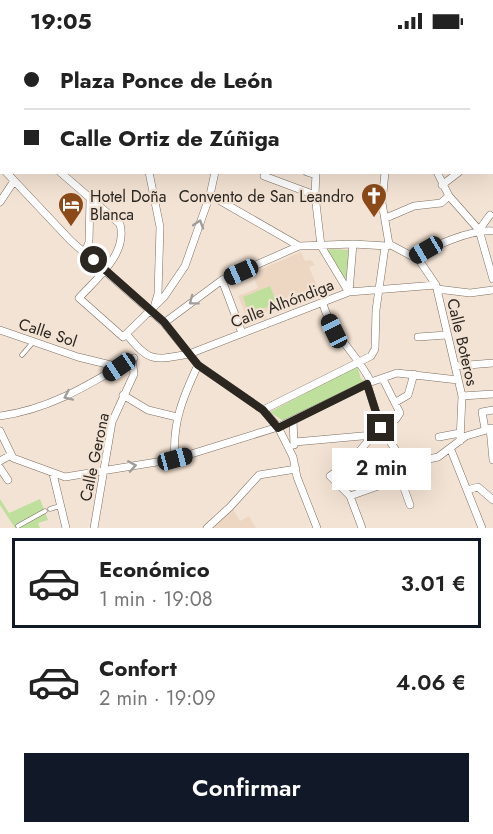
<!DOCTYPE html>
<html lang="es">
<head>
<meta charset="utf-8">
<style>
  :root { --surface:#fff; --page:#f2f2f2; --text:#222; --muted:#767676; --line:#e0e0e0; --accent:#111827 }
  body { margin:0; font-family:Jost,sans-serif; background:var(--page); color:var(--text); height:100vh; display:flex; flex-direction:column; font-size:22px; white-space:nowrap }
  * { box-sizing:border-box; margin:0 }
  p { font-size:20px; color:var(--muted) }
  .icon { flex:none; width:33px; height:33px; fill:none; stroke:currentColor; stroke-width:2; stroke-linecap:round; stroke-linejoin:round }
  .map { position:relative; height:486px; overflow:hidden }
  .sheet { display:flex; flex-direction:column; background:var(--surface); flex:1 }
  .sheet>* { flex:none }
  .top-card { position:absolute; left:0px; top:0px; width:494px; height:132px; box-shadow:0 6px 24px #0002; display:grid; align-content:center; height:132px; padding:0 24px; background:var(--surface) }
  .end { position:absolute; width:27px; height:27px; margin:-14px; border:8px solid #2b2620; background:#fff; box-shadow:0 0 0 3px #fff }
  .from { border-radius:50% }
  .bubble { position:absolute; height:42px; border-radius:0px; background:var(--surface); box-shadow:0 6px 24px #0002; font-size:20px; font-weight:600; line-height:42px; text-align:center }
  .car { position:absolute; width:18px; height:36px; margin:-18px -9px; border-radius:8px; box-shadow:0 0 4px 2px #0007; background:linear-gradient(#222 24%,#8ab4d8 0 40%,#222 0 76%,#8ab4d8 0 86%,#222 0) }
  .top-card b { display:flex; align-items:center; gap:21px; height:57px; font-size:22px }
  .top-card b+b { border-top:2px solid var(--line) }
  .top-card i { width:15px; height:15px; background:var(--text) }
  ul { padding:10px 0 0; list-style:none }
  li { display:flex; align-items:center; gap:18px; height:90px; margin:0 12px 9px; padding:0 12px; border:3px solid transparent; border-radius:0px }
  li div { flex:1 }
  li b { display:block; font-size:22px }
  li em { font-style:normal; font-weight:600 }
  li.current { border-color:var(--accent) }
  li>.icon { width:54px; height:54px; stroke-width:1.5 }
  .action { display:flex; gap:12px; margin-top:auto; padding:12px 24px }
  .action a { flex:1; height:69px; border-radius:0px; background:var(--accent); color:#fff; font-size:24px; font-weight:600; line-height:69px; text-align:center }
  .status { display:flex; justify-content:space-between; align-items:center; height:42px; padding:0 30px; background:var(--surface); direction:ltr }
  .status svg { height:16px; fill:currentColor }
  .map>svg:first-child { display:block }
  .built { fill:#edd7c3 }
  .green { fill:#bee09c }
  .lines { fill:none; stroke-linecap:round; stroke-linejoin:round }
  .lane-casing { stroke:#7d6f62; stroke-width:5 }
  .street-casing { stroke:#7d6f62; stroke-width:8 }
  .lane { stroke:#fff; stroke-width:4 }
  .street { stroke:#fff; stroke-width:7 }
  .oneway { stroke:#a09d9b }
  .route { stroke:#2b2620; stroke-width:8 }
  .labels { text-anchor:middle; stroke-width:4.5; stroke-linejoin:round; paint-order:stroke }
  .poi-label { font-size:16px; fill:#2b2620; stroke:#f3e3d4; text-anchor:start }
  .street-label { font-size:16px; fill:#2b2620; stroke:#f3e3d4 }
</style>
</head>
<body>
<div class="status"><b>19:05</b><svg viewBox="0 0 49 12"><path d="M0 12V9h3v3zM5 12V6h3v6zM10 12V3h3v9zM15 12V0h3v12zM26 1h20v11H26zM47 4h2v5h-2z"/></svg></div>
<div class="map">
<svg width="493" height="486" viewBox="0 0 493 486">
  <rect width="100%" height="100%" fill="#f3e3d4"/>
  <path class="built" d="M301 210 305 219 311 218 315 223 309 225 318 246 287 255 289 259 265 270 267 278 264 279 262 276 255 279 250 273 247 275 238 254 258 246 252 231Z
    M232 466 240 479 249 474 256 486H209Z"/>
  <path class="green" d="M330 207 348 208V236H343L327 208Z
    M270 244 277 261 249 272 243 255Z
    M357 324 361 337 366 339 283 379 270 370Z
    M0 457 9 471 40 457 48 478 38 481 40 486H15L0 463Z"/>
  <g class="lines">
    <defs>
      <path id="lane" d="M22 313 34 299
        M50 467 60 464
        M18 484 45 469"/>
      <path id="street" d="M22 0V2
        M85 0V2
        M295 0 299 2
        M382 0 383 2
        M105 2 108 0
        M218 2 222 0
        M254 2V0
        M345 2 346 0
        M374 2 377 0
        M0 47H2
        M0 64 2 69
        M0 88 2 83
        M492 96 493 94
        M0 124 2 126
        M6 130 71 199 164 281 198 323 263 368 278 385 293 415 297 435 317 486
        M60 130 120 182C128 212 96 237 79 256L123 295 164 255 185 224 210 153 215 130
        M149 130 160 185 158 252 155 262
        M307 130 316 133
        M316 130 315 153 321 204 348 249
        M385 130 382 161 389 202
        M437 130 449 154 479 188 493 237
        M264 134 315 153
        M442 143 459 130
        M210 153 299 204
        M0 160 14 139
        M386 176 414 164 441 161 449 154
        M479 188 490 173
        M353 202 387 204
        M389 202 419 218 436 243 462 354 460 399
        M85 210 89 200 90 157
        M414 215C433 204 472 187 493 189
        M222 238 242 291
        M437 247 470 251 493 248
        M164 281 222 238 299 204 353 202 349 250
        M0 288 78 315 119 325
        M128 294C150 321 154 318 189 312L349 250 436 243
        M418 295 447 293
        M456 324 493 321
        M371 340 397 331 458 338
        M367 342 381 386 401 416 399 432 410 463
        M123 353 148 368 177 375
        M462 354 493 352
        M396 360 408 353 414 332
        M263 368 371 314 375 307 376 268 385 205
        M0 374C51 367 90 342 134 316
        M293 378 294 403
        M381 386 396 377 400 371 383 337
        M490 386 493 418
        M485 387 482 370 493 368
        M0 389 13 416 65 435 175 417 278 385 371 340C356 310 333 295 323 262
        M439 395 460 391
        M295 400 373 393 383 390
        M451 408 482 486
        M175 417C172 381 183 355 198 323
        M0 419 11 413
        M401 423 438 415 466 394 493 386
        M0 426 8 438
        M53 432 66 486
        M467 448 478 445 493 458
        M350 454 401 436
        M94 486 112 380 134 332 132 316
        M207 486 230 465 259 433 296 427
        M362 486 350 454 330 434 352 418 373 393"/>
    </defs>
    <use href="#lane" class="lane-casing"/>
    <use href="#street" class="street-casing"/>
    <use href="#lane" class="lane"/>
    <use href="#street" class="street"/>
  </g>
  <defs><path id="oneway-chevron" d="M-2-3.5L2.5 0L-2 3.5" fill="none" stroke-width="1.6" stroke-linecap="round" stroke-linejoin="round" transform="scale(1.5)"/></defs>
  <g class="oneway">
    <use href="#oneway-chevron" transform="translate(199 182) rotate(-72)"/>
    <use href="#oneway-chevron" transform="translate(193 259) rotate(143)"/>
    <use href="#oneway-chevron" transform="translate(68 354) rotate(156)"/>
    <use href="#oneway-chevron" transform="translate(132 424) rotate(-9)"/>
  </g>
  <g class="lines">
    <path class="route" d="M94 218 164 280 198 323 263 368 278 386 367 342 381 386"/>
  </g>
  <defs>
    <symbol id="church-pin" viewBox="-11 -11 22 30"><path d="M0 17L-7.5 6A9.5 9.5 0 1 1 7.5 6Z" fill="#8c4a19" stroke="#f3e3d4"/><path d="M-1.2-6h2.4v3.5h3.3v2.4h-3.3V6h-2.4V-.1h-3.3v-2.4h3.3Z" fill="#fff"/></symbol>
    <symbol id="hotel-pin" viewBox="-11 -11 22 30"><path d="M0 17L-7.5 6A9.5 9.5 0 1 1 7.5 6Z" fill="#8c4a19" stroke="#f3e3d4"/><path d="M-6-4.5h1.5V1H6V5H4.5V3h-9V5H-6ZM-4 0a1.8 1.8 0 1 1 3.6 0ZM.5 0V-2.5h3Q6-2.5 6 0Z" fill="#fff"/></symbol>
  </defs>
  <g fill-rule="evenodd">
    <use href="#church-pin" x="359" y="139" width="30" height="40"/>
    <use href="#hotel-pin" x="56" y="148" width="30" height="40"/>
  </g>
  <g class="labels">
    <g class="poi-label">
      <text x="90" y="160">Hotel Doña<tspan x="90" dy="18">Blanca</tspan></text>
      <text x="354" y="160" text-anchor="end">Convento de San Leandro</text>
    </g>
    <g class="street-label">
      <text transform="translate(282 261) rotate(-21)" y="6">Calle Alhóndiga</text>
      <text transform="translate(48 290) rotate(18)" y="6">Calle Sol</text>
      <text transform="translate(463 300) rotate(77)" y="6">Calle Boteros</text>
      <text transform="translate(94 415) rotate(-78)" y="6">Calle Gerona</text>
    </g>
  </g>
</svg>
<i class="end from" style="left:94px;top:218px"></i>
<i class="end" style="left:381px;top:386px"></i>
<div class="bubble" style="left:332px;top:406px;width:99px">2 min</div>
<i class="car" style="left:426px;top:208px;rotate:240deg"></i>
<i class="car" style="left:241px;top:230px;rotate:246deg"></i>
<i class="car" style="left:334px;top:289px;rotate:334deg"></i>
<i class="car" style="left:119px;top:325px;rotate:236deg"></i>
<i class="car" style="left:175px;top:417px;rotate:75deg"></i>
<div class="top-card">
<b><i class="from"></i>Plaza Ponce de León</b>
<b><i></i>Calle Ortiz de Zúñiga</b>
</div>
</div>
<section class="sheet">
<ul>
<li class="current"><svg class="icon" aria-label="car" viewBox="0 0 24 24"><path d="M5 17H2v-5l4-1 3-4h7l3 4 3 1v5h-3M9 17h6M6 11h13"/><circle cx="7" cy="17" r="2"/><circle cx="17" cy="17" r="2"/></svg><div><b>Económico</b><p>1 min · 19:08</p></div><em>3.01 €</em></li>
<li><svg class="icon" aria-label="car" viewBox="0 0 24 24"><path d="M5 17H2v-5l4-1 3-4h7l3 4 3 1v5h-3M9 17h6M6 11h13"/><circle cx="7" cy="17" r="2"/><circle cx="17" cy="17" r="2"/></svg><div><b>Confort</b><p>2 min · 19:09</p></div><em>4.06 €</em></li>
</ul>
<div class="action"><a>Confirmar</a></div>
</section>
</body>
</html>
